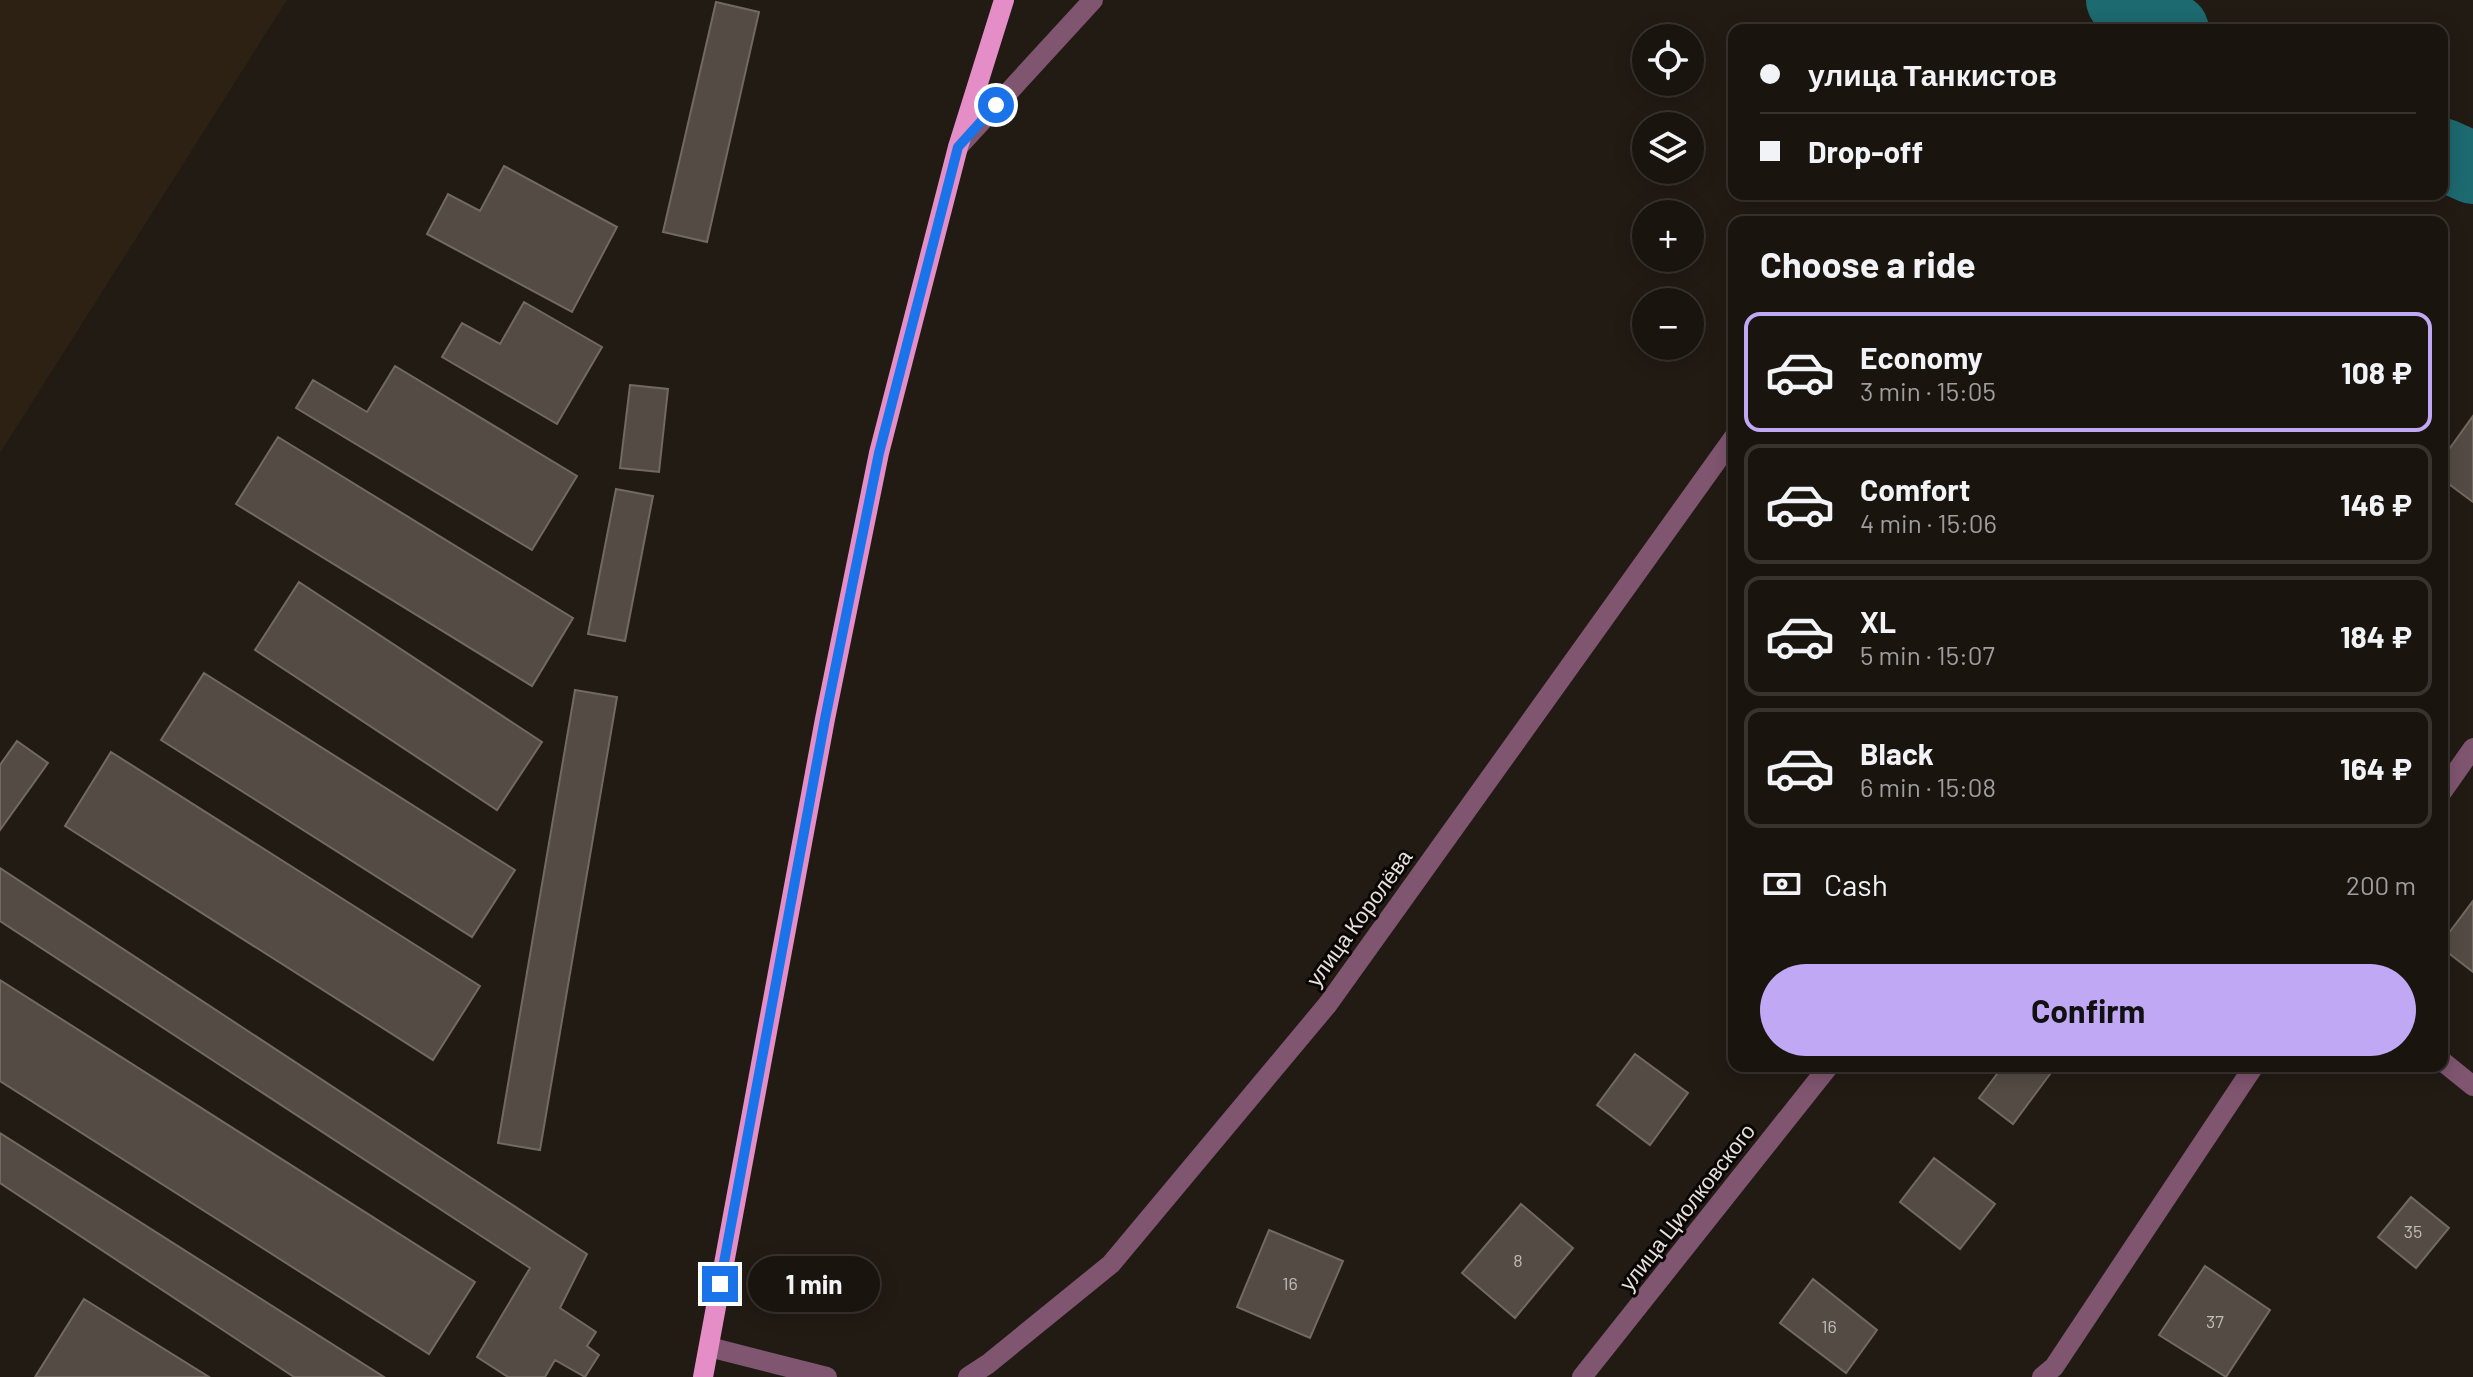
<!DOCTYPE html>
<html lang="en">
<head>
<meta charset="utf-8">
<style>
  :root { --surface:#1a140f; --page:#27211d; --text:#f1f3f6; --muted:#9f9e9e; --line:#38332f; --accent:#c0a8f4 }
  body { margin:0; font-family:Barlow,sans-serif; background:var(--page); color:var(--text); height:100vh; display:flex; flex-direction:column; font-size:30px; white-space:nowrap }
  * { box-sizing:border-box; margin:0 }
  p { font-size:26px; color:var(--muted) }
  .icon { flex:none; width:44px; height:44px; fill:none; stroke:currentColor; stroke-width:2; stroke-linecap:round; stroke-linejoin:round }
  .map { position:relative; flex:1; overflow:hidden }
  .details { position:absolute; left:1728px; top:216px; width:720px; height:856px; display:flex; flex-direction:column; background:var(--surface); border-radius:16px; box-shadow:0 4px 20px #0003,0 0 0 2px var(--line) }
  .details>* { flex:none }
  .guide { position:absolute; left:1728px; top:24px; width:720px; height:176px; border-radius:16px; box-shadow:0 4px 20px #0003,0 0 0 2px var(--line); display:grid; align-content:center; height:176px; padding:0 32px; background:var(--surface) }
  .controls { position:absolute; left:1632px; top:24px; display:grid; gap:16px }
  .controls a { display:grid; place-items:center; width:72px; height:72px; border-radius:50%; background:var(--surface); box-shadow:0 4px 20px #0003,0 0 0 2px var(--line); font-size:40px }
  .end { position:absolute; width:36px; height:36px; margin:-18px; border:10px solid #1a73e8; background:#fff; box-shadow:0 0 0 4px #fff }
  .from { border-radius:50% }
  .bubble { position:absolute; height:56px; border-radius:28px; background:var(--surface); box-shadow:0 4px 20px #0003,0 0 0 2px var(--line); font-size:26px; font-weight:700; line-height:56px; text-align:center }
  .guide b { display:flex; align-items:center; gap:28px; height:76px; font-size:30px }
  .guide b+b { border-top:2px solid var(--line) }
  .guide i { width:20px; height:20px; background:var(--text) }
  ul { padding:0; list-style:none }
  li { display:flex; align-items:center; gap:24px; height:120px; margin:0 16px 12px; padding:0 16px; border:4px solid var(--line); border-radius:16px }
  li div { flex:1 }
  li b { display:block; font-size:30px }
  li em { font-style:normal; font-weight:700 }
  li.selected { border-color:var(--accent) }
  li>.icon { width:72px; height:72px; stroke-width:1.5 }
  h2 { padding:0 32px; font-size:36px; line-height:96px }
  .pay { display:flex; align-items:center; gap:20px; height:88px; padding:0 32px; font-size:30px }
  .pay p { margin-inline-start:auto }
  .button { display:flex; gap:16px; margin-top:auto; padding:16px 32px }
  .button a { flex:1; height:92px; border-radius:48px; background:var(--accent); color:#111; font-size:32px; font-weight:700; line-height:92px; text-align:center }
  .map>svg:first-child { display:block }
  .industrial { fill:#2c2113 }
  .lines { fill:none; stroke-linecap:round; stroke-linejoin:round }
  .river { stroke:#1d6a70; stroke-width:72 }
  .building { fill:#544c44; stroke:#726961; stroke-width:2 }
  .minor { stroke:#805570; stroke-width:20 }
  .major { stroke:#e58dc7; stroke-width:20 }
  .route { stroke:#1a73e8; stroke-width:10 }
  .labels { text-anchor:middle; stroke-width:6; stroke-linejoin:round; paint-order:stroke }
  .number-label { font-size:18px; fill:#c1bbb6 }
  .street-label { font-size:22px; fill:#e5e0dc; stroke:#090604 }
</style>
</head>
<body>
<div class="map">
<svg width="2473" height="1377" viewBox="0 0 2473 1377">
  <rect width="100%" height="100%" fill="#221b14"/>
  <path class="industrial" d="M0 0H287L0 453Z"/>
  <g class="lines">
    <path class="river" d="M2122 0 2173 30
      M2442 154 2473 168"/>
  </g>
  <path class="building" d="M716 2 759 12 707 242 663 232Z
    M504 166 617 227 572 312 427 234 448 194 480 211Z
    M524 302 602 347 557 424 442 357 462 323 500 344Z
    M395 366 577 476 532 550 296 408 313 380 367 412Z
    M630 385 668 389 659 472 620 468Z
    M2473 416V502L2442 479V459Z
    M278 437 573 618 532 686 236 504Z
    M616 489 653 496 625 641 588 634Z
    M299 582 542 742 497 810 255 650Z
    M204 673 515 870 472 937 161 740Z
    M575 690 617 697 540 1150 498 1143Z
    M17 741 48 763 0 830V765Z
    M111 752 480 986 433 1060 65 826Z
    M0 868 587 1254 560 1308 596 1332 587 1346 599 1355 585 1377 555 1360 545 1377H508L477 1357 530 1268 0 921Z
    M2473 901V972L2442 948V942Z
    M0 980 475 1282 429 1354 0 1081Z
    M1635 1054 1688 1093 1650 1145 1597 1105Z
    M2003 1066H2056L2013 1124 1979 1098Z
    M0 1133 384 1377H294L0 1183Z
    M1934 1158 1995 1204 1960 1249 1900 1202Z
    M2411 1197 2449 1228 2416 1268 2378 1237Z
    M1521 1204 1573 1248 1515 1318 1462 1273Z
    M1269 1230 1343 1261 1310 1338 1237 1307Z
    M2205 1266 2270 1310 2226 1377 2159 1335Z
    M1813 1279 1877 1330 1846 1373 1780 1323Z
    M84 1299 209 1377H35Z"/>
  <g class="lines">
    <path class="minor" d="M958 147 1093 0
      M2442 792 2473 748
      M2442 1061 2473 1086
      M709 1347 827 1377
      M968 1377 988 1364 1111 1264 1328 1004 1734 437
      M1582 1377 1829 1066
      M2042 1377 2054 1367 2254 1066"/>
    <path class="major" d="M703 1377 825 719 879 453 958 147 1004 0"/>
  </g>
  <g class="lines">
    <path class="route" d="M720 1284 825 719 879 453 958 147 996 105"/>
  </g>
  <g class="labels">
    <g class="number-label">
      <text x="2413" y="1238">35</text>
      <text x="1518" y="1267">8</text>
      <text x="1290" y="1290">16</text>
      <text x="2215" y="1328">37</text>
      <text x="1829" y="1333">16</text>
    </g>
    <g class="street-label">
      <text transform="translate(1359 918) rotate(-54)" y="8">улица Королёва</text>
      <text transform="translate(1687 1207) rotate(-52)" y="8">улица Циолковского</text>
    </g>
  </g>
</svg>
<div class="controls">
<a><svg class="icon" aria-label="locate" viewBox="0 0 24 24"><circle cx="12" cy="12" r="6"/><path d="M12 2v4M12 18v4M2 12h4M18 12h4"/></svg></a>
<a><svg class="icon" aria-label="layers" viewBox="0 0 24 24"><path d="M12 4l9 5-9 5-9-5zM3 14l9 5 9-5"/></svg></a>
<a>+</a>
<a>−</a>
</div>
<i class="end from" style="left:996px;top:105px"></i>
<i class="end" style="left:720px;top:1284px"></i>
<div class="bubble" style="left:748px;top:1256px;width:132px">1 min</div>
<div class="guide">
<b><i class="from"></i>улица Танкистов</b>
<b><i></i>Drop-off</b>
</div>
<section class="details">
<h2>Choose a ride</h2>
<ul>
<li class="selected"><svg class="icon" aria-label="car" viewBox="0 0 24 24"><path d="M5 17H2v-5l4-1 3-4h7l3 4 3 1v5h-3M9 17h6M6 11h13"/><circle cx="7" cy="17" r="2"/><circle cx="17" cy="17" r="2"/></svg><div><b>Economy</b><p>3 min · 15:05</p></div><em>108 ₽</em></li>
<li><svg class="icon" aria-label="car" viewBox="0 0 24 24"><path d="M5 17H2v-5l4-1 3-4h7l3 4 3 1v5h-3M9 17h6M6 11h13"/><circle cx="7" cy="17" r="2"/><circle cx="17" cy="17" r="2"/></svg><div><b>Comfort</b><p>4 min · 15:06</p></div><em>146 ₽</em></li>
<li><svg class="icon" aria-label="car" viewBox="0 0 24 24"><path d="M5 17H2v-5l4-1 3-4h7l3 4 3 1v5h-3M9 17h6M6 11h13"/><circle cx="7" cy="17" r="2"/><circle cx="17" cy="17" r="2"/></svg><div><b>XL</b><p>5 min · 15:07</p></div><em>184 ₽</em></li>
<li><svg class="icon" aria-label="car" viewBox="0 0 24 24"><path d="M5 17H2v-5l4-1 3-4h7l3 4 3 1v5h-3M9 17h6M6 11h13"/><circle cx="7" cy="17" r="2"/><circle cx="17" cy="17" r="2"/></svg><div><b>Black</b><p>6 min · 15:08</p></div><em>164 ₽</em></li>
</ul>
<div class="pay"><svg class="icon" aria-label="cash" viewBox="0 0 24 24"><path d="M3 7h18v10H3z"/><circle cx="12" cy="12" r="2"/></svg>Cash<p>200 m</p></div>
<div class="button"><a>Confirm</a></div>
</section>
</div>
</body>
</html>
